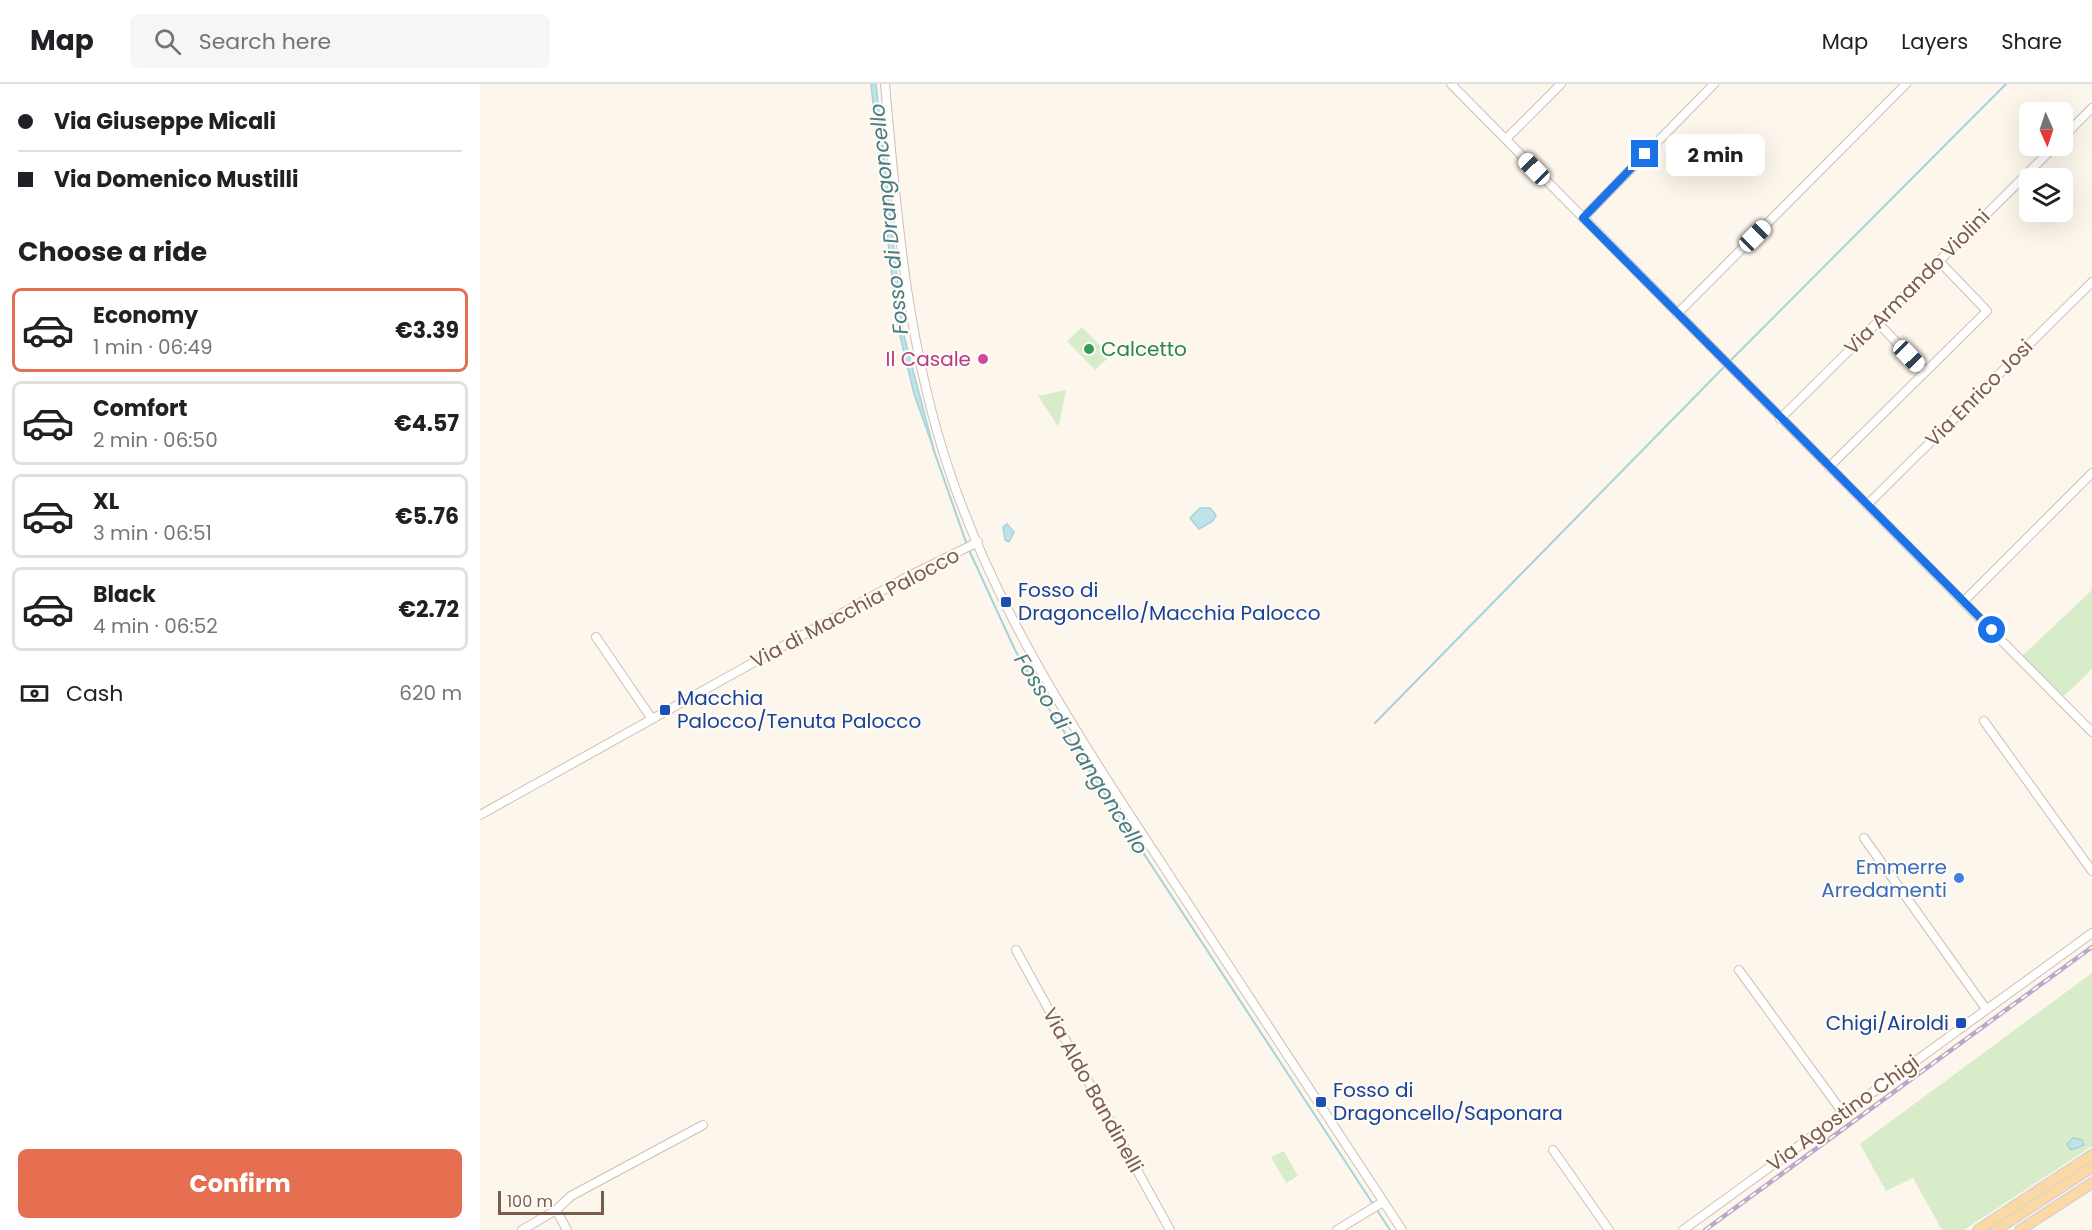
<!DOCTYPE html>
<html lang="en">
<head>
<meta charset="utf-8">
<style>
  :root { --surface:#fff; --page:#f6f6f6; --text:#202124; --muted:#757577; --line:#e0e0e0; --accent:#e76f51 }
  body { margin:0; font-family:Poppins,sans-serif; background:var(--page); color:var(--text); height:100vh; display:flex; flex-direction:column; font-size:22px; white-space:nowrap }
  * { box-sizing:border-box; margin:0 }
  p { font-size:20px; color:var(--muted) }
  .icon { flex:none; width:33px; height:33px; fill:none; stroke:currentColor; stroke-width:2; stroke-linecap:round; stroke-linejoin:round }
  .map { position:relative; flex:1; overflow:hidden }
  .side { display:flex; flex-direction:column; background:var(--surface); width:480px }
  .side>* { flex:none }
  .guide { display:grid; align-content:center; height:132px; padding:0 18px; background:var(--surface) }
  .needle { width:39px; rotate:177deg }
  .controls { position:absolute; left:1539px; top:18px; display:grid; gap:12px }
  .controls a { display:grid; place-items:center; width:54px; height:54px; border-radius:9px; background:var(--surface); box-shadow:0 6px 24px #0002; font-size:30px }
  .scale { position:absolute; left:18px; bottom:15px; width:106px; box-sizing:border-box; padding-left:6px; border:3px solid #7a5c4d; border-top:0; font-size:16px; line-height:21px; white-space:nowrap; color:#7a5c4d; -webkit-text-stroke:4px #fffaf3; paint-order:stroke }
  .end { position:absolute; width:27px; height:27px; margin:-14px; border:8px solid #1a73e8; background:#fff; box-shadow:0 0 0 3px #fff }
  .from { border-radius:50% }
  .bubble { position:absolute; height:42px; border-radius:9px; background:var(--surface); box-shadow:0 6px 24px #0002; font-size:20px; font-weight:700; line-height:42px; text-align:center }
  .car { position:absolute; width:18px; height:36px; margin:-18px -9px; border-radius:8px; box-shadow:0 0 4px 2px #0007; background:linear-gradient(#fff 24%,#345 0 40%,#fff 0 76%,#345 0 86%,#fff 0) }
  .guide b { display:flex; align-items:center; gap:21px; height:57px; font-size:22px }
  .guide b+b { border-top:2px solid var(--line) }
  .guide i { width:15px; height:15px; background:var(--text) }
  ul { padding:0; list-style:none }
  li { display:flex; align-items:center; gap:18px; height:84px; margin:0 12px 9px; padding:0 6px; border:3px solid var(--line); border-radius:9px }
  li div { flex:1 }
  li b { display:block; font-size:22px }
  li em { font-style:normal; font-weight:700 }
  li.selected { border-color:var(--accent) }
  li>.icon { width:54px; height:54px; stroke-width:1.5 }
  h2 { padding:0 18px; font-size:27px; line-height:72px }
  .pay { display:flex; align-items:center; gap:15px; height:66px; padding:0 18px; font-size:22px }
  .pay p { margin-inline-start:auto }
  .cta { display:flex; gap:12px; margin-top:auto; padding:12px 18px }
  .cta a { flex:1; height:69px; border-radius:9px; background:var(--accent); color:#fff; font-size:24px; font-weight:700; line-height:69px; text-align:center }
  header { display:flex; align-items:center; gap:36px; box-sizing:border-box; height:84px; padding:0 30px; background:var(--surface); border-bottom:2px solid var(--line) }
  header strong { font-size:28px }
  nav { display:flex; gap:33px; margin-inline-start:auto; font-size:21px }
  .search { width:420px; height:54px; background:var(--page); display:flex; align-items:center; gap:15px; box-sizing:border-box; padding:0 21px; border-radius:9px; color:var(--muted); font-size:22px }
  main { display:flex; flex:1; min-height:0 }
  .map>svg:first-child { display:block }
  .green { fill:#d8ecc9 }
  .water { fill:#bfe3e8; stroke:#a5d3da; stroke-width:1.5 }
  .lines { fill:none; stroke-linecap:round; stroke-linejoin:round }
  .stream { stroke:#a5d3da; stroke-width:2 }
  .minor-casing { stroke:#d1beb0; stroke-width:10 }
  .major-casing { stroke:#dad1cd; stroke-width:12 }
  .minor { stroke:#fff; stroke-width:8 }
  .major { stroke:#fbd9a5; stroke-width:9 }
  .rail-casing { stroke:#b9a8c9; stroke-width:4.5 }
  .rail { stroke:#fffaf3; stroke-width:2; stroke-dasharray:7; stroke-linecap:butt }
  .route { stroke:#1a73e8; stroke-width:8 }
  .leisure-dot { fill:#2e9e5b; stroke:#fffaf3; stroke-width:2 }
  .hotel-dot { fill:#d1479c; stroke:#fffaf3; stroke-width:2 }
  .transit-dot { fill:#1a4fb4; stroke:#fffaf3; stroke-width:2 }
  .shop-dot { fill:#3f7fe0; stroke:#fffaf3; stroke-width:2 }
  .labels { text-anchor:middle; stroke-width:4.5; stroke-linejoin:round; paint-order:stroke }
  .street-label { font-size:20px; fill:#7a5c4d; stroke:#fffaf3 }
  .leisure-label { font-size:20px; fill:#27864d; stroke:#fffaf3; text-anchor:start }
  .hotel-label { font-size:20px; fill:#b23c85; stroke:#fffaf3; text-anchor:end }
  .transit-label { font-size:20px; fill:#164399; stroke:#fffaf3; text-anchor:start }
  .shop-label { font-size:20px; fill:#366cbe; stroke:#fffaf3; text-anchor:end }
  .water-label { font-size:21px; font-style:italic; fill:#437c86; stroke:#fffaf3 }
</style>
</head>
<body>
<header>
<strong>Map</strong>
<div class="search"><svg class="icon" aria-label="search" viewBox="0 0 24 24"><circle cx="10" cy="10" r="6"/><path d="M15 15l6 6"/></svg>Search here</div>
<nav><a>Map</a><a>Layers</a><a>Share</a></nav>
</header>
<main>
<section class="side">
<div class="guide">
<b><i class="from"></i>Via Giuseppe Micali</b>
<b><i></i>Via Domenico Mustilli</b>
</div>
<h2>Choose a ride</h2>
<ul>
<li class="selected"><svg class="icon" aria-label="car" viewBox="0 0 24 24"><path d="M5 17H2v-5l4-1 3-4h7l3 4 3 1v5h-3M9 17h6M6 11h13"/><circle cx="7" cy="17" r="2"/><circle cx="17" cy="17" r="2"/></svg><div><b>Economy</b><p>1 min · 06:49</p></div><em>€3.39</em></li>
<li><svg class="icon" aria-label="car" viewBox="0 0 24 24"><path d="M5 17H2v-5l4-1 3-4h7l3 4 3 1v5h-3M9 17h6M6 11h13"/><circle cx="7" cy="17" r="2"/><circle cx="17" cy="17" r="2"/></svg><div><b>Comfort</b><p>2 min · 06:50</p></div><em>€4.57</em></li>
<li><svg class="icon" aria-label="car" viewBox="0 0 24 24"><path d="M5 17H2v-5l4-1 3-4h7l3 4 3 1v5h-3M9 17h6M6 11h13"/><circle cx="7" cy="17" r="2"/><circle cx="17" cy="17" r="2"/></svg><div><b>XL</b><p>3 min · 06:51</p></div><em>€5.76</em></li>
<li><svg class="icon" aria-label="car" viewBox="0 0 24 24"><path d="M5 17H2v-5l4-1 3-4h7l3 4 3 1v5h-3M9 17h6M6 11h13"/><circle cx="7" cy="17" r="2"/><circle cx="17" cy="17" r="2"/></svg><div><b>Black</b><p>4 min · 06:52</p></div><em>€2.72</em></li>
</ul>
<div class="pay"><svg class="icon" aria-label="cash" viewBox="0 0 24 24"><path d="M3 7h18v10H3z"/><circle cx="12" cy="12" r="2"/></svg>Cash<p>620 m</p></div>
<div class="cta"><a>Confirm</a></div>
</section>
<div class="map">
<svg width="1612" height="1146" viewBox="0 0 1612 1146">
  <rect width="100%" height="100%" fill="#fdf6ec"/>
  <path class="green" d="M602 243 630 272 615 286 587 257Z
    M586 306 579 340 578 342 558 312Z
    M1612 506V585L1580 616 1540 574Z
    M1612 889V1062L1484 1146H1462L1433 1094 1406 1107 1380 1060Z
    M804 1067 818 1092 806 1099 791 1073Z"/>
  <path class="water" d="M391 0H396L423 248 454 366 434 310 417 239Z
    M720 424H730L736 431 733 437 719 445 710 434Z
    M527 440 534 448 529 458 525 456 523 443Z
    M1593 1054 1602 1056 1604 1061 1591 1066 1587 1060Z"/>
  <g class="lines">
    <path class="stream" d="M1250 277 1526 0
      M453 364 487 461
      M489 466 535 566 566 620 910 1146
      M895 639 1246 281"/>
    <defs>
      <path id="minor" d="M405 0C417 135 427 263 471 392 520 535 600 655 682 780 762 902 842 1024 922 1146
        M971 0 1612 648
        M1582 54 1612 24
        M1026 55 1081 0
        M1103 134 1234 0
        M1197 230 1426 0
        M1397 238 1445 288
        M1300 335 1575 62
        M1349 383 1507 227 1459 177
        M1387 421 1612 198
        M1483 518 1612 389
        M116 553 172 635
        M1504 637 1612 787
        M0 731 425 494 498 458
        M1384 754 1506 925
        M536 866 690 1146
        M1259 886 1363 1029
        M1073 1066 1129 1146
        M76 1126 87 1146
        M42 1146 76 1126 91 1112 223 1041
        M857 1146 903 1118
        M1203 1146 1612 849"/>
      <path id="major" d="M1498 1146 1612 1071
        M1516 1146 1612 1083
        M1540 1146 1612 1099"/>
    </defs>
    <use href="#minor" class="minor-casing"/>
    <use href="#major" class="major-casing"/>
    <use href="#minor" class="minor"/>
    <use href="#major" class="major"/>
    <defs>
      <path id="rail" d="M1225 1146 1612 863"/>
    </defs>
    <use href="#rail" class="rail-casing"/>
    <use href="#rail" class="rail"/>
  </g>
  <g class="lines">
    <path class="route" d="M1165 70 1103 134 1512 546"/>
  </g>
  <circle class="leisure-dot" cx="609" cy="265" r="6"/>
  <circle class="hotel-dot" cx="503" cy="275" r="6"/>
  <g class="transit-dot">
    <rect x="520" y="512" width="12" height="12" rx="3"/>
    <rect x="179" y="620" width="12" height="12" rx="3"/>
    <rect x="1475" y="933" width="12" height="12" rx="3"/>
    <rect x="835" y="1012" width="12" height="12" rx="3"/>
  </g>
  <circle class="shop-dot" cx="1479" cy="794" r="6"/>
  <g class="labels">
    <g class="street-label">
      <text transform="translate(1437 198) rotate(-45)" y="7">Via Armando Violini</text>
      <text transform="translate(1499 309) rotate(-45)" y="7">Via Enrico Josi</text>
      <text transform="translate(375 524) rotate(-28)" y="7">Via di Macchia Palocco</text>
      <text transform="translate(613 1006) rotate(61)" y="7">Via Aldo Bandinelli</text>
      <text transform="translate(1363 1029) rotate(-36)" y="7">Via Agostino Chigi</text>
    </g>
    <g class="leisure-label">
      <text x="621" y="272">Calcetto</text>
    </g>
    <g class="hotel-label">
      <text x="491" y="282">Il Casale</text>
    </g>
    <g class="transit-label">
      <text x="538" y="513">Fosso di<tspan x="538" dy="23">Dragoncello/Macchia Palocco</tspan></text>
      <text x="197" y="621">Macchia<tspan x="197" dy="23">Palocco/Tenuta Palocco</tspan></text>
      <text x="1469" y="946" text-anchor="end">Chigi/Airoldi</text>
      <text x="853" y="1013">Fosso di<tspan x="853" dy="23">Dragoncello/Saponara</tspan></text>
    </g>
    <g class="shop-label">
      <text x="1467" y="790">Emmerre<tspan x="1467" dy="23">Arredamenti</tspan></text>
    </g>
    <g class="water-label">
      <text transform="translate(409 135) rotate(-96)" y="7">Fosso di Drangoncello</text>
      <text transform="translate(601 670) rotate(58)" y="7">Fosso di Drangoncello</text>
    </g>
  </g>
</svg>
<div class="controls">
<a><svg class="needle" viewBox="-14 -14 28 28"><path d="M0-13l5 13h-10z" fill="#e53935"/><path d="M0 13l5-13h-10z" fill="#757577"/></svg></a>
<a><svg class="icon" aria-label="layers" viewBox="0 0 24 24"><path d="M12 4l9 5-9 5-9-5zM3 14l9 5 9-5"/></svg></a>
</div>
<div class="scale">100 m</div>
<i class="end from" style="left:1512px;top:546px"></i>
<i class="end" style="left:1165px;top:70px"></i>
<div class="bubble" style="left:1186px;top:50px;width:99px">2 min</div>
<i class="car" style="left:1054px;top:85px;rotate:316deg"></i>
<i class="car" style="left:1275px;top:152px;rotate:45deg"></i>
<i class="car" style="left:1429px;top:272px;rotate:136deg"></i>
</div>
</main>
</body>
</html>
